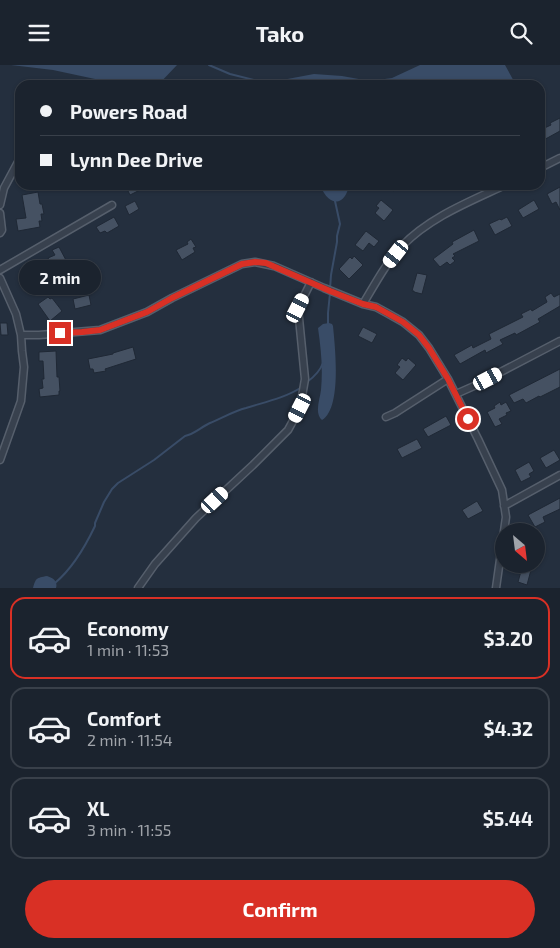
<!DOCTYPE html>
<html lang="en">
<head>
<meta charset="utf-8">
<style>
  :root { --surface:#1b232e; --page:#242b36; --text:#f1f3f6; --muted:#a0a4aa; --line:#39404a; --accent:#d93025 }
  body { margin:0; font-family:"Exo 2",sans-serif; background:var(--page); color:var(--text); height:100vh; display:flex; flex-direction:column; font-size:19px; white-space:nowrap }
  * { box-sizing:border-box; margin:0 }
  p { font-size:16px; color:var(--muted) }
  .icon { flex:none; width:28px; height:28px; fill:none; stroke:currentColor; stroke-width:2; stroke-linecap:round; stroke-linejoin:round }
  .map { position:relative; height:523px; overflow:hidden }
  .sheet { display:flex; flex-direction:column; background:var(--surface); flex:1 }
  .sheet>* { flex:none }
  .guide { position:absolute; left:15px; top:15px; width:530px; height:110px; border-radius:15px; box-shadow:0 1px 4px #0004,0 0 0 1px var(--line); display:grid; align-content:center; height:110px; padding:0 25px; background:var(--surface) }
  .needle { width:32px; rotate:152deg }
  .buttons { position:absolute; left:495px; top:458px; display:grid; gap:10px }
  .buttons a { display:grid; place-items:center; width:50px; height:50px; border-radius:50%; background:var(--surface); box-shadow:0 1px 4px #0004,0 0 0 1px var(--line); font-size:25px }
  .end { position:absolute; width:22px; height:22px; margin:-11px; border:6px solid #d93025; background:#fff; box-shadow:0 0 0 2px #fff }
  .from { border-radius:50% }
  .bubble { position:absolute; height:35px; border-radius:18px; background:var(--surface); box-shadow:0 1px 4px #0004,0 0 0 1px var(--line); font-size:16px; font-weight:700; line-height:35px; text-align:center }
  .car { position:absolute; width:15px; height:30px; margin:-15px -8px; border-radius:6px; box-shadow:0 0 4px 1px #0007; background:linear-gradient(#fff 24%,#345 0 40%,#fff 0 76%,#345 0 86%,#fff 0) }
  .guide b { display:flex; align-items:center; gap:18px; height:48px; font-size:19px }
  .guide b+b { border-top:1px solid var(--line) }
  .guide i { width:12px; height:12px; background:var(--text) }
  ul { padding:9px 0 0; list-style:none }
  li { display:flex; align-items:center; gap:15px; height:82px; margin:0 10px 8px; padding:0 15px; border:2px solid var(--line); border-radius:15px }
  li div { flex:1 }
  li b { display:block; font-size:19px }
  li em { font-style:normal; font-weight:700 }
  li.current { border-color:var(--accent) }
  li>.icon { width:45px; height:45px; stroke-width:1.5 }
  .cta { display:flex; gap:10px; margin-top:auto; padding:10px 25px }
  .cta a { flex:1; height:58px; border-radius:30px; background:var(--accent); color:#fff; font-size:20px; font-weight:700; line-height:58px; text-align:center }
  header { display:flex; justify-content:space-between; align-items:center; height:65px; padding:0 25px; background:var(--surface); font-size:22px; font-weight:700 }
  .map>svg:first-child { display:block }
  .water { fill:#394c67 }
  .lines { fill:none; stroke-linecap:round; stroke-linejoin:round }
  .stream { stroke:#394c67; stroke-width:2 }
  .building { fill:#455162; stroke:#1f2835 }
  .minor-casing { stroke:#565f6c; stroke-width:9 }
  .minor { stroke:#38414e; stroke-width:6 }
  .route { stroke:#d93025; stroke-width:6 }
</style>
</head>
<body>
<header><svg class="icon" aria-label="menu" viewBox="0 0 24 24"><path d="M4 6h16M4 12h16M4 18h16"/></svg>Tako<svg class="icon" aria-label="search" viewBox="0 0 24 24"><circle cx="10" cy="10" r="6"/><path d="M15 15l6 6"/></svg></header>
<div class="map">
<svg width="560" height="523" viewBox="0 0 560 523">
  <rect width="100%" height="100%" fill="#242f3e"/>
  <path class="water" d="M11 0H177L158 20H123L53 5Z
    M420 0H505L516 20H263L266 18 314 9 342 11 370 16 392 13Z
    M320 120H349C348 125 346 132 341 135 331 141 323 128 320 120Z
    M329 258 332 259 333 261C335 282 342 343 322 355 314 348 320 334 321 325 323 303 321 284 318 263L323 259Z
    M47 511C53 513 58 516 56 523H33C36 513 36 513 47 511Z"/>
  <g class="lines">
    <path class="stream" d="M209 0 230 9 266 18 270 20
      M330 224 331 210 337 177V171L340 159 335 136
      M328 259V248L330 228
      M307 317C314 312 320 306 323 298
      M55 518C73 503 85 482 95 461V458L104 437 112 424 118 418 154 395 185 371C195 369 201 362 210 358 222 353 234 346 246 343 265 337 285 333 302 322"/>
  </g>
  <path class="building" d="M560 53V66L540 77V65L551 60 550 58Z
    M125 120H140L142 124 130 130Z
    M389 120H404L393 126Z
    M560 122V145L556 137 552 139 547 129Z
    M38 127 40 139H42L44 149H41L42 156H39L40 162 18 166 16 154 26 153 22 130Z
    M381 135 393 145 384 156 375 148 379 143 376 141Z
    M534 135 539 144 523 153 518 145Z
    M135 136 139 144 129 150 125 141Z
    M114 152 119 161 107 168 105 166 100 168 96 162Z
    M507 152 512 161 495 170 489 159 500 154 501 155Z
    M474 165 479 176 453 189 455 191 452 193 455 196 450 200 447 197 440 202 433 194 453 179 452 177Z
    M366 166 379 176 374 182 369 178 363 186 355 180Z
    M191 174 196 182 193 183 195 187 182 195 176 185 188 179 187 177Z
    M59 182 67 197 54 204 48 193 55 190 52 185Z
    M354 191 363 200 349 214 339 204 350 192 352 194Z
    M36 202 44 217 32 223 28 214 24 216 21 210Z
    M417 208 427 210 422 229 414 227V226H412Z
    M551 228 554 232 560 229V241L538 254 540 257 516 270 515 268 500 275 503 279 486 288 485 285 460 299 454 290 472 280 473 283 491 274 489 269 523 252 521 249 531 244 532 246 547 237 545 232Z
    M89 230 91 240 75 244 73 234Z
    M48 232 50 234 52 233 62 246 50 256 38 239Z
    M0 258H7L8 270H1Z
    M363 262 377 269 372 278 358 271Z
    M133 282 136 294 105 304 106 306 94 308 93 304H90L88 294 113 289V288Z
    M56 286 57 312H59L60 326H59V330L40 332 39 324 43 323 42 314H44L43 296H39V287Z
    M402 293 406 296 408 293 416 300 403 315 395 308 400 302 397 300Z
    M560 304V322L540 332 539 331 526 338 523 334 514 338 509 330Z
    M500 337 501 340 506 337 511 346 506 348 507 350 499 354 502 359 495 362 487 347 495 343 494 341Z
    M446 351 451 360 428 372 423 364Z
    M417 374 422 383 402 393 397 384Z
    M554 385 560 395 546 403 540 393Z
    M529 397 534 406 529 409 531 412 521 417 515 405Z
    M560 433V444L543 452 545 457 535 462 528 450Z
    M477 436 483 446 468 454 462 445Z
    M523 499 532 501 527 520 518 517Z"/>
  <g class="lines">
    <defs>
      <path id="minor" d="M540 103 560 93
        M0 140 4 123 19 95
        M0 148 2 165 0 168
        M0 205 112 140
        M0 213 16 249 21 270 22 286 24 302 21 336 0 395
        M363 239C375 219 386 198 402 181 430 152 469 137 505 120
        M21 270H39L100 265 147 247 172 233 242 199 255 197 274 201 324 223 363 239 376 242 387 248 403 257 419 270 429 283 448 314 478 374 502 425 506 452 496 523
        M456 329 474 321 560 276
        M386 352 395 348 448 314
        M504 441 560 410
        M138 523 155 499 196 453 253 400 288 365 300 343 305 314 298 243 311 217"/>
    </defs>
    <use href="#minor" class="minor-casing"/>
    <use href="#minor" class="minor"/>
  </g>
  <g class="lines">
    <path class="route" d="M60 268 82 267 100 265 147 247 172 233 242 199 255 197 266 198 330 226 363 239 376 242 403 257 419 270 429 283 448 314 468 354"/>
  </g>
</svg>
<div class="buttons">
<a><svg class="needle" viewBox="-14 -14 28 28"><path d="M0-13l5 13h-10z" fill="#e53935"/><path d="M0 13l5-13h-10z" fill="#a0a4aa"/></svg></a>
</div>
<i class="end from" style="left:468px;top:354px"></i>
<i class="end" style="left:60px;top:268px"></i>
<div class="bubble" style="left:19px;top:195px;width:82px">2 min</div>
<i class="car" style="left:396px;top:189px;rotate:218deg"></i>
<i class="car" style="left:298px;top:243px;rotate:27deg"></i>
<i class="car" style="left:488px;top:314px;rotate:62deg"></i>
<i class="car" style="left:300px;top:343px;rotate:207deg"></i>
<i class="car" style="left:215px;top:435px;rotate:47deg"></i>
<div class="guide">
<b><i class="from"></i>Powers Road</b>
<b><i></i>Lynn Dee Drive</b>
</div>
</div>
<section class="sheet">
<ul>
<li class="current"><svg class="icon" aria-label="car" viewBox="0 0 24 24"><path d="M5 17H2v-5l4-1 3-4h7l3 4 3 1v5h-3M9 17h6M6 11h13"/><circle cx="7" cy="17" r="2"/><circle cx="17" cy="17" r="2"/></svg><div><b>Economy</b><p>1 min · 11:53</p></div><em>$3.20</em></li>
<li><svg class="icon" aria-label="car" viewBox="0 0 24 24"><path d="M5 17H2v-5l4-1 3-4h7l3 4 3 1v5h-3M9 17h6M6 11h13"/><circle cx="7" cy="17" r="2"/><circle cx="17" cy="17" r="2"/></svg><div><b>Comfort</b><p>2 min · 11:54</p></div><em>$4.32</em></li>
<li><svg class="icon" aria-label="car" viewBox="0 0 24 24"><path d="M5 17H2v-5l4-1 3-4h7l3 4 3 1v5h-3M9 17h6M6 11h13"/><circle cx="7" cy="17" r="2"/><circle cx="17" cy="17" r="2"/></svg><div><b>XL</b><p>3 min · 11:55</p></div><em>$5.44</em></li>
</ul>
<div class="cta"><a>Confirm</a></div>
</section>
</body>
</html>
